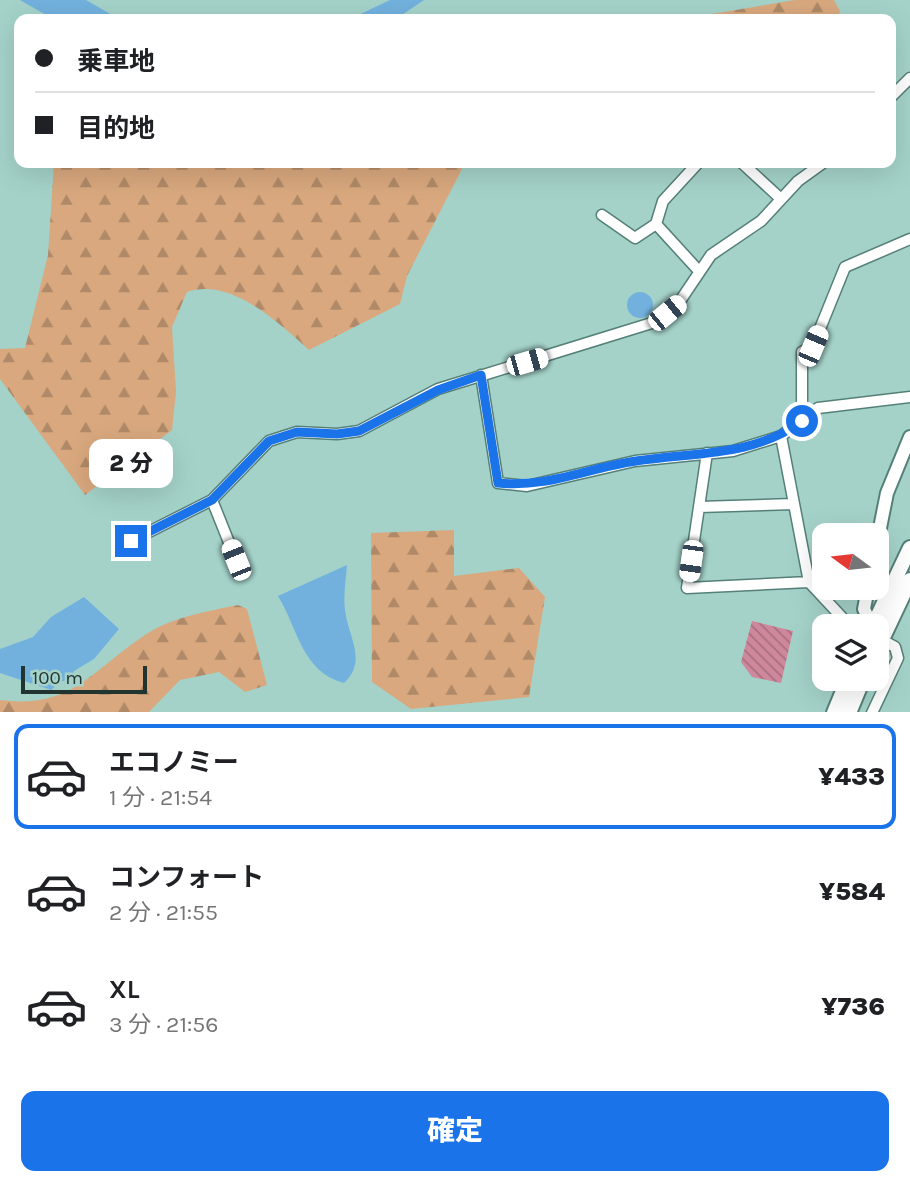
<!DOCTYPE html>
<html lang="ja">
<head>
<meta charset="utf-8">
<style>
  :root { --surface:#fff; --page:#f6f6f6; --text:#202124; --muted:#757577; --line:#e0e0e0; --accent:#1a73e8 }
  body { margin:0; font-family:Karla,"Noto Sans JP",sans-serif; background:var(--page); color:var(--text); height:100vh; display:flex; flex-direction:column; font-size:26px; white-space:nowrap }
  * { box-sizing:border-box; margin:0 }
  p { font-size:23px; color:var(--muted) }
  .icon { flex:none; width:38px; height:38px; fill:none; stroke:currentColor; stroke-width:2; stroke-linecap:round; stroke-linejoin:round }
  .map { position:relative; height:712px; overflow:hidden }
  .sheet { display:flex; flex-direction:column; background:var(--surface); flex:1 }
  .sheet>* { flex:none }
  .guide { position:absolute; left:14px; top:14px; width:882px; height:154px; border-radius:14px; box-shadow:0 7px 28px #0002; display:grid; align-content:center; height:154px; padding:0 21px; background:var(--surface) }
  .needle { width:46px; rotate:285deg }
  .buttons { position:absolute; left:812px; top:523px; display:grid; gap:14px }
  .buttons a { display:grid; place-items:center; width:77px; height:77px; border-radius:14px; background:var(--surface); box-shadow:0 7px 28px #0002; font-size:35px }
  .scale { position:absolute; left:21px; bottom:18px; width:126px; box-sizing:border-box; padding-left:7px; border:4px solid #213430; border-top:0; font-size:19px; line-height:24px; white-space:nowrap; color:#213430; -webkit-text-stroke:5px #a4d2c9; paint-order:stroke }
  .end { position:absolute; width:32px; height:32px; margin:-16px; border:9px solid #1a73e8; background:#fff; box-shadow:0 0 0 4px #fff }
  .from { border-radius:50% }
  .bubble { position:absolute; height:49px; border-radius:14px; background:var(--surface); box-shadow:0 7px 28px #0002; font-size:23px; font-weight:800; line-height:49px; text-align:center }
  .car { position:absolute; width:21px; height:42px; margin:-21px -10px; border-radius:9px; box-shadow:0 0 5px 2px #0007; background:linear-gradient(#fff 24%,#345 0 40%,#fff 0 76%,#345 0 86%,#fff 0) }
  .guide b { display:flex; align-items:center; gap:24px; height:66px; font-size:26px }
  .guide b+b { border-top:2px solid var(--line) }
  .guide i { width:18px; height:18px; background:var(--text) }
  ul { padding:12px 0 0; list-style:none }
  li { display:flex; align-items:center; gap:21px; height:105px; margin:0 14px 10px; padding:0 7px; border:4px solid transparent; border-radius:14px }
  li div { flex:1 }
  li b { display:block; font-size:26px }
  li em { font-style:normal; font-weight:800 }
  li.selected { border-color:var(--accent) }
  li>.icon { width:63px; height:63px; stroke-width:1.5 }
  .action { display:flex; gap:14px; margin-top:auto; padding:14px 21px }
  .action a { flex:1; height:80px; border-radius:14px; background:var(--accent); color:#fff; font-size:28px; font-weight:800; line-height:80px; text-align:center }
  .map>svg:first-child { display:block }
  .forest { fill:url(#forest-firs) }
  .water { fill:#72b1de }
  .building { fill:url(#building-back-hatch) }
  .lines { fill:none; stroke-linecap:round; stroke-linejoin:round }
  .minor-casing { stroke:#548078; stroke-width:13 }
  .tertiary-casing { stroke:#548078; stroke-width:16 }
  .primary-casing { stroke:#548078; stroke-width:18 }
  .minor { stroke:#fff; stroke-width:10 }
  .tertiary { stroke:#fff; stroke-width:12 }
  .primary { stroke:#fff; stroke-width:14 }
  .route { stroke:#1a73e8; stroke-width:9 }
</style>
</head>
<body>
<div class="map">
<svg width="910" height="713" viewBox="0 0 910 713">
  <defs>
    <pattern id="forest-firs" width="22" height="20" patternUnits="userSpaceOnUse" patternTransform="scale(1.75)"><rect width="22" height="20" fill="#d9a87e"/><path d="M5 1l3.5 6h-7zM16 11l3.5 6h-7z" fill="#b08a68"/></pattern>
    <pattern id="building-back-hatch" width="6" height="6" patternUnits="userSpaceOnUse" patternTransform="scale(1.75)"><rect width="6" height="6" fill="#cf879b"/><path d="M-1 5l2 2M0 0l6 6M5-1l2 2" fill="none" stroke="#a86f7f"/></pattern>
  </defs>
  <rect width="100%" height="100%" fill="#a4d2c9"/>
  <path class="forest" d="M795 0H834L840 11 838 19H682Z
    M54 163H465L407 276 400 304 309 350C279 323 231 277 187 292L172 327 176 392 172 430 85 495 0 379V349L25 348 48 255Z
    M454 530V576L519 568 545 597 529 697 411 709 372 682 371 533Z
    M238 605 247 609 267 685 245 692 219 672 180 680 149 712H0V700C71 709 89 673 142 637 170 617 205 612 238 605Z"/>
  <path class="water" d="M20 0H86L119 19H53Z
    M390 0H424L396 19H350Z
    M627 305a13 13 0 1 1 26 0a13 13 0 1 1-26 0Z
    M347 565C346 579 343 596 345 610 348 637 368 661 344 683 302 672 298 629 278 596Z
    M84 597 119 629 94 659 74 671 71 679 60 682 51 690 0 673V649L33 637 51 617Z"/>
  <path class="building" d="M752 621 793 631 781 683 752 677 741 662Z"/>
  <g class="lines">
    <defs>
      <path id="minor" d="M891 97 910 78
        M742 163 781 199
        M602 215 635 238 656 224 698 270
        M656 224 663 201 698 163
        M481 375 498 483 527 486 635 461 733 451 781 436 818 408 910 397
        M802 421V352L813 346 845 267 910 239
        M781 436 809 582 850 626
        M707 453 687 588 809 582
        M212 500 236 560
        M699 507 794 504
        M131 541 212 500 269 441 297 432 337 434 359 431 438 389 655 322 678 304 711 255 761 221 798 181 823 163
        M872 713 898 658 895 647 882 640"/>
      <path id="tertiary" d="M877 543 887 493 910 437
        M868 588 864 609 872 626"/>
      <path id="primary" d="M873 626 910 548
        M877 650 910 580
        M834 713 848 679
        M849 713 863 679"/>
    </defs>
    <use href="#minor" class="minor-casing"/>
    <use href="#tertiary" class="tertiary-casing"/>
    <use href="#primary" class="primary-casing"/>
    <use href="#minor" class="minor"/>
    <use href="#tertiary" class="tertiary"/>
    <use href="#primary" class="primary"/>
  </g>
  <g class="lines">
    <path class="route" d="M131 541 212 500 269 441 297 432 337 434 359 431 438 390 481 375 498 483C548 488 587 468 636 461 693 452 754 457 802 421"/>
  </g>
</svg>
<div class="buttons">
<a><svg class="needle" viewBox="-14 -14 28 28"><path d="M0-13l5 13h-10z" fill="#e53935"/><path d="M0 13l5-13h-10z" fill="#757577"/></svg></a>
<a><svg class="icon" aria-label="layers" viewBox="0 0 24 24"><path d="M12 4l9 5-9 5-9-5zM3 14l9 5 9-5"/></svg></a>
</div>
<div class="scale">100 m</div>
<i class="end from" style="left:802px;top:421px"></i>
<i class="end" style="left:131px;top:541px"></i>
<div class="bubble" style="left:89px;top:439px;width:84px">2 分</div>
<i class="car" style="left:667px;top:313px;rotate:51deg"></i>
<i class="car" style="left:813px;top:346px;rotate:23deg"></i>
<i class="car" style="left:527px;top:362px;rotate:74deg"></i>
<i class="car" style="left:236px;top:560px;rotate:338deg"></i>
<i class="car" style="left:691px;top:561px;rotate:188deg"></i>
<div class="guide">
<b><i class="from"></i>乗車地</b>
<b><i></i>目的地</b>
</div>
</div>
<section class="sheet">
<ul>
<li class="selected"><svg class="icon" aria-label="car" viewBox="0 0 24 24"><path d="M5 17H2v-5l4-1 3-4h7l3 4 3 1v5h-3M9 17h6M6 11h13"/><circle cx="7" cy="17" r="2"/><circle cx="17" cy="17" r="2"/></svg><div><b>エコノミー</b><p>1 分 · 21:54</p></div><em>¥433</em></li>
<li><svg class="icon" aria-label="car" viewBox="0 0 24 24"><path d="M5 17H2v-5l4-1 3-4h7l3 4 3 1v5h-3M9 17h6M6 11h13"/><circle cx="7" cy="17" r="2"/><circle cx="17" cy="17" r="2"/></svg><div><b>コンフォート</b><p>2 分 · 21:55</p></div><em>¥584</em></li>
<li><svg class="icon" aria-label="car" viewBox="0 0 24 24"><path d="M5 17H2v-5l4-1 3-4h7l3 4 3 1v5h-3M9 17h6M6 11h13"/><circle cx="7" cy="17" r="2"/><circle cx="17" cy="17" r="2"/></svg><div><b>XL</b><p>3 分 · 21:56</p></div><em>¥736</em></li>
</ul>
<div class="action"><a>確定</a></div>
</section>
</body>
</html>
